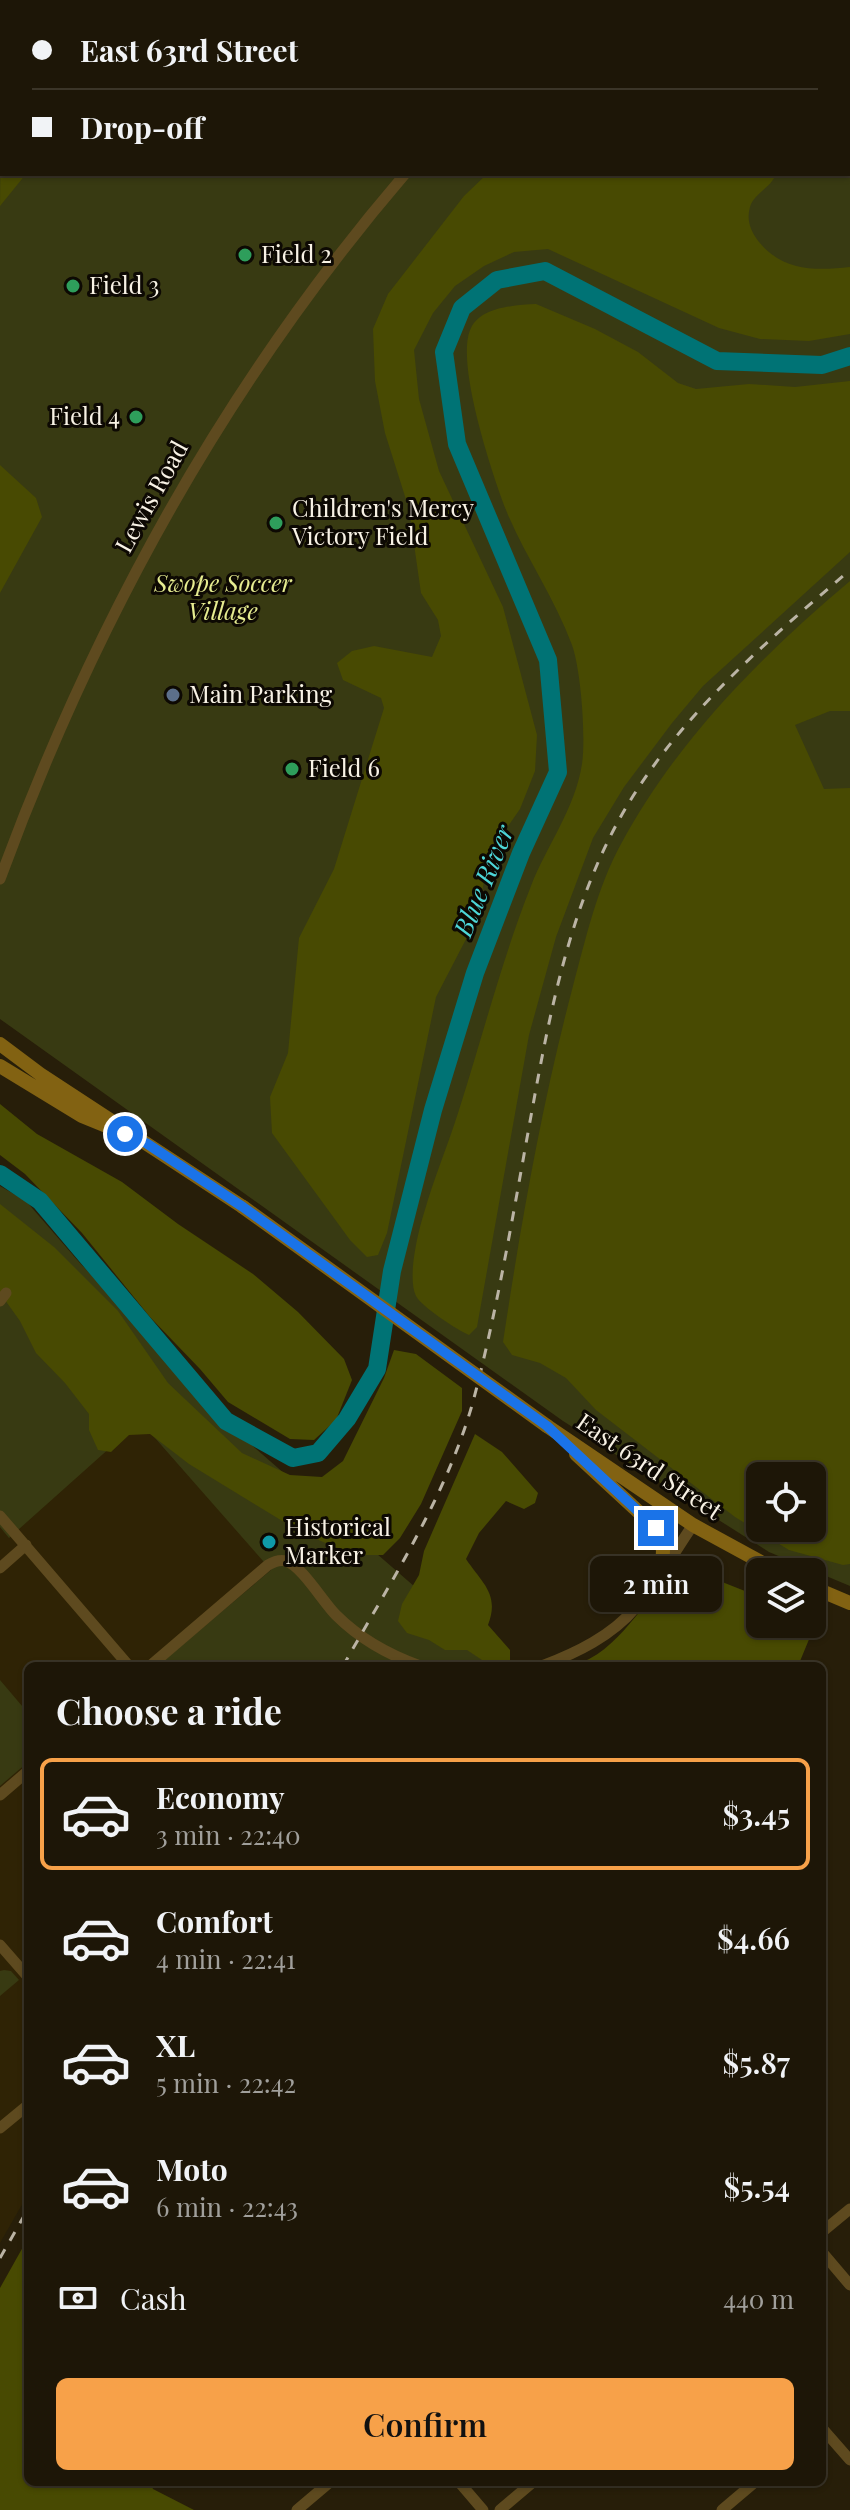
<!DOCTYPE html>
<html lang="en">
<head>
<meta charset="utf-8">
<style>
  :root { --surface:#1d1607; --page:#2a2315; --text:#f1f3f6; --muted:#a09f9b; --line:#3b3528; --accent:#f7a149 }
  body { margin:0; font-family:"Playfair Display",serif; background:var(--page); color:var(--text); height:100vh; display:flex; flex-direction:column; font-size:30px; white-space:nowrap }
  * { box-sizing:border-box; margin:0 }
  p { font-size:26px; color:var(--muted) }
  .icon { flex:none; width:44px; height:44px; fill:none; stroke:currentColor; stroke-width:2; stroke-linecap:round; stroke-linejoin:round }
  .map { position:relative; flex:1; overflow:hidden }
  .drawer { position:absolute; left:24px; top:1662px; width:802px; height:824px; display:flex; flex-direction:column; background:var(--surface); border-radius:12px; box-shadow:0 2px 6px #0004,0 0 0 2px var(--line) }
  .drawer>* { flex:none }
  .hud { position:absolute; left:0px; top:0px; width:850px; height:176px; box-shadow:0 2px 6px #0004,0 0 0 2px var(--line); display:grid; align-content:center; height:176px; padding:0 32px; background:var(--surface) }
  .fabs { position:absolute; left:746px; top:1462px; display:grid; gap:16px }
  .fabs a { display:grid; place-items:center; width:80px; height:80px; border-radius:12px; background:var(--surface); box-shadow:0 2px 6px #0004,0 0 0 2px var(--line); font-size:40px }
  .end { position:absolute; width:36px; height:36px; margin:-18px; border:10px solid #1a73e8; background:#fff; box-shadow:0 0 0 4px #fff }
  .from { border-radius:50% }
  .bubble { position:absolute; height:56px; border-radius:12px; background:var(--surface); box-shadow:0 2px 6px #0004,0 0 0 2px var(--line); font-size:26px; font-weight:600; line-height:56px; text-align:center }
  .hud b { display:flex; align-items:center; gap:28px; height:76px; font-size:30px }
  .hud b+b { border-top:2px solid var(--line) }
  .hud i { width:20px; height:20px; background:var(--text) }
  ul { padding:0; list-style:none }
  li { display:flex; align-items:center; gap:24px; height:112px; margin:0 16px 12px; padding:0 16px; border:4px solid transparent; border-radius:12px }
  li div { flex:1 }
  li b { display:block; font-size:30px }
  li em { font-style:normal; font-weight:600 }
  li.current { border-color:var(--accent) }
  li>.icon { width:72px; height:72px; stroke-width:1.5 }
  h2 { padding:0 32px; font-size:36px; line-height:96px }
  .pay { display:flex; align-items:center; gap:20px; height:88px; padding:0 32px; font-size:30px }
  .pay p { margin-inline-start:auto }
  .action { display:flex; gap:16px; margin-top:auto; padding:16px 32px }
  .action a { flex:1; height:92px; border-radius:12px; background:var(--accent); color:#111; font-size:32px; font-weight:600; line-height:92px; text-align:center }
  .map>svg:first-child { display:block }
  .built { fill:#2f2305 }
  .green { fill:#383a12; fill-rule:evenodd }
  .forest { fill:#484a02; fill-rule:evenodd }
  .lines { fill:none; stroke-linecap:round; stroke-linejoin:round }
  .river { stroke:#007375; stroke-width:18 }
  .street { stroke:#5e4a1f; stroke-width:11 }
  .secondary { stroke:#826212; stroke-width:14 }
  .rail { stroke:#bbb4a5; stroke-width:3; stroke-dasharray:10 10; stroke-linecap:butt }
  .secondary-bridge { stroke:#826212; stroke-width:14 }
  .route { stroke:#1a73e8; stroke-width:10 }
  .leisure-dot { fill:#2e9e5b; stroke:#0d0903; stroke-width:3 }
  .service-dot { fill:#5c6f8a; stroke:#0d0903; stroke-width:3 }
  .culture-dot { fill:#0f9aa8; stroke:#0d0903; stroke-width:3 }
  .labels { text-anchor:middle; stroke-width:6; stroke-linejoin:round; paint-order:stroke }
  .poi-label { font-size:24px; fill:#f8f2e5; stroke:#0d0903; text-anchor:start }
  .street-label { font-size:24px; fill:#f8f2e5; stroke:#0d0903 }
  .park-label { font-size:24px; font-style:italic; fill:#e6ec90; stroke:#0d0903 }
  .water-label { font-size:26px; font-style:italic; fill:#4dd6d8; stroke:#0d0903 }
</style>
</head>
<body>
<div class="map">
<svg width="850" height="2510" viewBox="0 0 850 2510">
  <rect width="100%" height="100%" fill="#271e09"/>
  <path class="built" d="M140 1421 268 1565 163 1662 165 1666H28V2194L0 2243V1527Z"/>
  <path class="green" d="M18 0H850V1586L769 1552 563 1421 0 1019V18L2 17V174H848V2H16ZM760 1476H812V1528H760Z
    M0 1186 26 1201 79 1262 255 1448 491 1653 493 1666H165L162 1662 271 1570 140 1421 9 1538 0 1527Z
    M0 1680 28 1713V1762L0 1786Z
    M4 1970 11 1971 19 1980 0 1996V1971Z"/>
  <path class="forest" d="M36 0H195L35 2Z
    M594 0H738L739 2H593Z
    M2 39V174H26L0 206Z
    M487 174H776C771 188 754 193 750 207 746 220 751 232 759 242 783 271 815 271 850 267V334L809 341 760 339 719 328 548 249 514 252 484 266 455 286 433 313 414 350 419 399 439 471 503 607 537 735 535 771 520 809 497 842 485 875 478 916 436 997 387 1233 378 1255 367 1257 350 1240 272 1133 270 1097 288 1053 299 938 334 869 384 708 381 698 343 680 337 663 352 651 374 646 432 657 441 636 438 620 421 593 409 509 385 433 375 381 373 329 388 294 464 196Z
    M536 304 595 329 638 352 678 383 696 389 749 384 795 387 850 381V552L703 686 672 723 624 787 593 838 556 937 529 1035 477 1327 469 1335C457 1330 422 1307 416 1296 407 1278 418 1232 424 1213 434 1178 448 1145 459 1110 483 1035 502 959 531 886 547 845 575 809 582 764 586 737 581 670 572 645 555 599 527 559 508 515 494 480 454 361 471 328 481 307 515 305 536 304Z
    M0 465 36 498 42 517 0 593Z
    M850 581V711H830L795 725 824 789 850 788V1564L843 1565 789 1550 735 1517 596 1410 566 1378 540 1363 512 1355 503 1342C521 1223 542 1103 573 986 586 938 597 888 621 844 677 740 761 656 850 581ZM760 1476H812V1528H760Z
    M0 1104 37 1134 122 1182 178 1224 253 1274 298 1312 344 1359 352 1380 336 1420 314 1440 290 1439 228 1402 200 1369 150 1317 82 1233 25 1174 0 1155Z
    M0 1204 54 1247 118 1311 168 1383 242 1453 290 1475 322 1477 343 1461 384 1378 394 1350 416 1354 462 1388V1411L421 1504 400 1538 383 1555H354L302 1533 189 1464 150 1434 129 1435 111 1452 98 1450 89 1430V1414L65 1383 36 1353 20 1321 0 1293Z
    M475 1434 502 1452 538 1493 535 1503 524 1509 506 1501 479 1533 466 1559C482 1583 500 1594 488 1625L510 1650V1661L500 1665 482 1660 467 1650H445L429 1640 407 1633 398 1621 402 1604 419 1575 424 1551Z
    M678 1569 692 1570 760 1597V1624H809L810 1637 798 1666H572C621 1652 642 1599 678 1569Z
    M28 2238V2482H150L153 2489 194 2510H0V2288Z"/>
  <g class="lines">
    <path class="river" d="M0 1174 40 1201 226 1421 293 1458 318 1453 347 1419 377 1369 392 1271 433 1110 475 973 521 853 558 772 548 660 457 444 444 352 462 308 497 280 545 271 717 361 822 365 850 356"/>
    <path class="street" d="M572 2 574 0
      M0 879C95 620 225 384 405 174
      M0 1301 6 1293
      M0 1516 129 1666
      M0 1568 26 1545
      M150 1666 268 1565C273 1562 279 1559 286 1561 302 1566 323 1602 336 1615 360 1639 389 1655 420 1666
      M542 1666C576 1653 612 1636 636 1607 658 1583 674 1552 693 1525
      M0 1795 28 1771
      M0 1945 28 1977
      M0 2128 28 2105
      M822 2232 850 2209
      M822 2252 850 2285
      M822 2428 850 2460
      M459 2482 483 2510
      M297 2510 330 2482
      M500 2510 533 2482
      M722 2510 755 2482"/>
    <path class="secondary" d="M0 1044 40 1074 243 1207
      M0 1066 82 1116 109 1127
      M547 1426 693 1525 779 1572
      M576 1454 656 1528 663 1550 662 1570
      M812 1587 850 1603"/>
    <path class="rail" d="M17 2 19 0
      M0 21 2 19
      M343 1666C391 1581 448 1494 474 1398 499 1302 515 1203 533 1105 550 1012 569 916 613 831 668 725 761 646 850 570
      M0 2258 28 2209"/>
    <path class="secondary-bridge" d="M243 1207 547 1426"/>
  </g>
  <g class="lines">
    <path class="route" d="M125 1134 146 1143 243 1207 547 1426 656 1528"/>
  </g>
  <g class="leisure-dot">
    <circle cx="245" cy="255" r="8"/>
    <circle cx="73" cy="286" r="8"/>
    <circle cx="136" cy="417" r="8"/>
    <circle cx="276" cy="523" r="8"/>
    <circle cx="292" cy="769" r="8"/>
  </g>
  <circle class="service-dot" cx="173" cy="695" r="8"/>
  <circle class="culture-dot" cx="269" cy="1542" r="8"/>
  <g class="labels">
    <g class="poi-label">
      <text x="261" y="263">Field 2</text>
      <text x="89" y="294">Field 3</text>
      <text x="120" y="425" text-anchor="end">Field 4</text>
      <text x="292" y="517">Children's Mercy<tspan x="292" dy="28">Victory Field</tspan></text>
      <text x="189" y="703">Main Parking</text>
      <text x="308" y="777">Field 6</text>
      <text x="285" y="1536">Historical<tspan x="285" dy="28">Marker</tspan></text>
    </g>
    <g class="street-label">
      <text transform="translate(152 497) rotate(-61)" y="8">Lewis Road</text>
      <text transform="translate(649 1467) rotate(34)" y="8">East 63rd Street</text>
    </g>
    <g class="park-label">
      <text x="223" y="592">Swope Soccer<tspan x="223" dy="28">Village</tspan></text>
    </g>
    <g class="water-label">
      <text transform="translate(484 881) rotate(-68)" y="9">Blue River</text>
    </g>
  </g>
</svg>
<div class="fabs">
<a><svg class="icon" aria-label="locate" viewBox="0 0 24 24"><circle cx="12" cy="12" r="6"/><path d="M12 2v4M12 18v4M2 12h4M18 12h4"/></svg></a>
<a><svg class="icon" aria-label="layers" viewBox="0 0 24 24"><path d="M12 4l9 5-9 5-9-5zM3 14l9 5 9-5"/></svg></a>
</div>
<i class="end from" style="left:125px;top:1134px"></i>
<i class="end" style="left:656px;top:1528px"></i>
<div class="bubble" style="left:590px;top:1556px;width:132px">2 min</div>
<div class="hud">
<b><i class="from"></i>East 63rd Street</b>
<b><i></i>Drop-off</b>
</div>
<section class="drawer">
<h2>Choose a ride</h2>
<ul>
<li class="current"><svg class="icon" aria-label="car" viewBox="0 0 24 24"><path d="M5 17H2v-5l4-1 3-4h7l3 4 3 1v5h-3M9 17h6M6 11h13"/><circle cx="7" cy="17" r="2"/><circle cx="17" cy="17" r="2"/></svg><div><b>Economy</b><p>3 min · 22:40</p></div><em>$3.45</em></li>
<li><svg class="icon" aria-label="car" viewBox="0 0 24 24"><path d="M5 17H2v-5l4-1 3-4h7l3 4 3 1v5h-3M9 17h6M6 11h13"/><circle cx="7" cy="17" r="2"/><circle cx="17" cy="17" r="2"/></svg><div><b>Comfort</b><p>4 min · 22:41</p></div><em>$4.66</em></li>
<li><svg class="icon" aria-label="car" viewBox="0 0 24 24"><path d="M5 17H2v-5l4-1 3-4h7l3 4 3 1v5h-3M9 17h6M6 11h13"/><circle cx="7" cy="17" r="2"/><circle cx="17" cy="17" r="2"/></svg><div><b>XL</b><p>5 min · 22:42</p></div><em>$5.87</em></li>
<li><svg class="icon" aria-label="car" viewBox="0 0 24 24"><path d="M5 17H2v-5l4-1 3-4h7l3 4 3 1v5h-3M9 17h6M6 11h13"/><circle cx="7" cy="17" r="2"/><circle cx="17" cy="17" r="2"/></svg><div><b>Moto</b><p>6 min · 22:43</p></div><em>$5.54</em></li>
</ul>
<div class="pay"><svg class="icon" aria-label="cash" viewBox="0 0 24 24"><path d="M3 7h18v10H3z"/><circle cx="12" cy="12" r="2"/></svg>Cash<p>440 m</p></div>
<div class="action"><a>Confirm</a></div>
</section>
</div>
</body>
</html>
